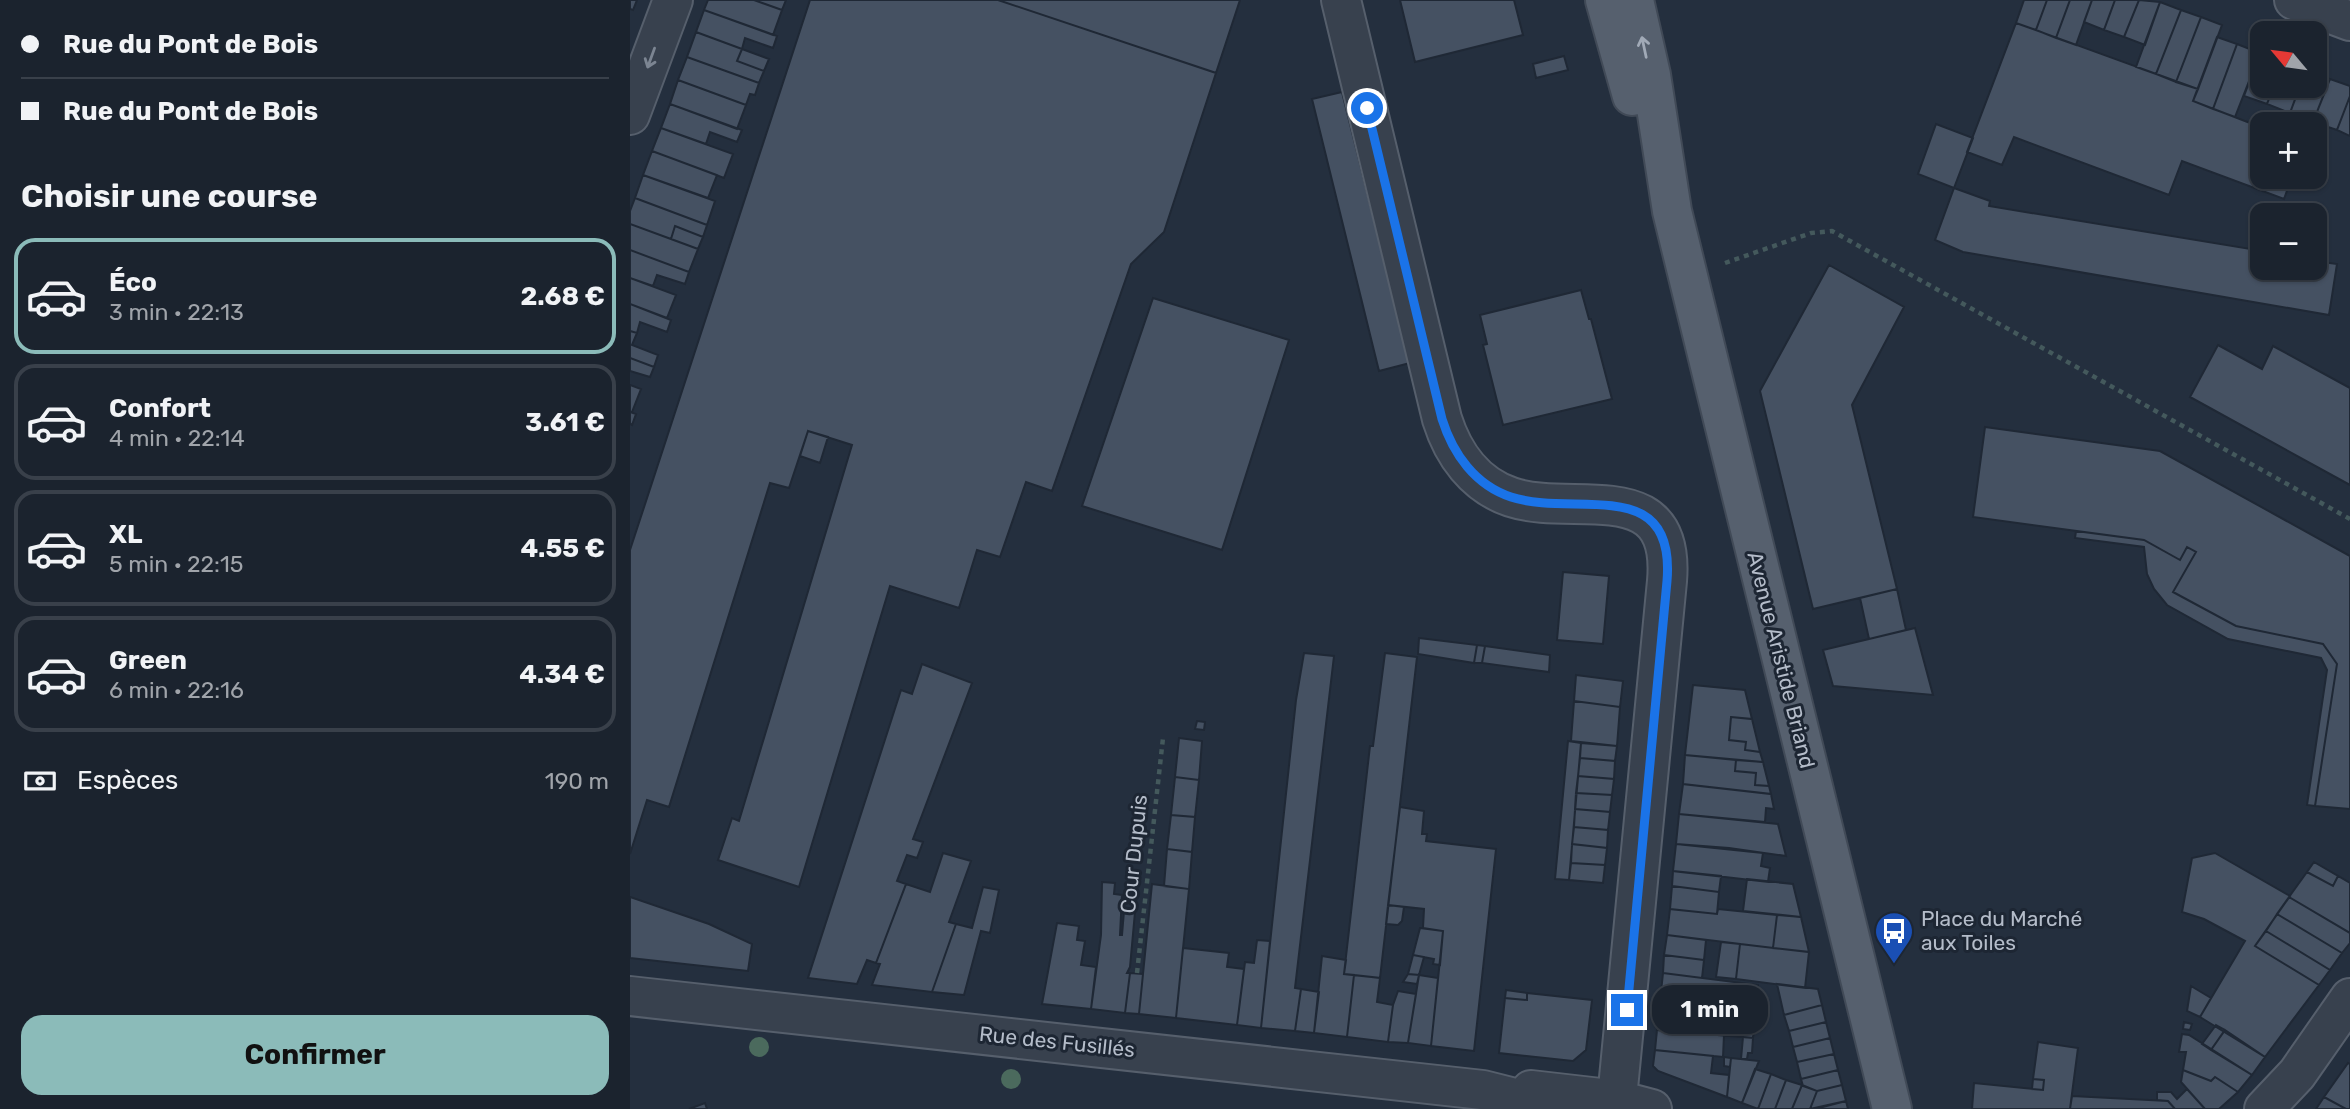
<!DOCTYPE html>
<html lang="fr">
<head>
<meta charset="utf-8">
<style>
  :root { --surface:#1b232e; --page:#282f3a; --text:#f1f3f6; --muted:#a0a4aa; --line:#39404a; --accent:#8bbbb9 }
  body { margin:0; font-family:Rubik,sans-serif; background:var(--page); color:var(--text); height:100vh; display:flex; flex-direction:column; font-size:26px; white-space:nowrap }
  * { box-sizing:border-box; margin:0 }
  p { font-size:23px; color:var(--muted) }
  .icon { flex:none; width:38px; height:38px; fill:none; stroke:currentColor; stroke-width:2; stroke-linecap:round; stroke-linejoin:round }
  .map { position:relative; flex:1; overflow:hidden }
  .panel { display:flex; flex-direction:column; background:var(--surface); width:630px }
  .panel>* { flex:none }
  .top-card { display:grid; align-content:center; height:154px; padding:0 21px; background:var(--surface) }
  .needle { width:46px; rotate:299deg }
  .buttons { position:absolute; left:1620px; top:21px; display:grid; gap:14px }
  .buttons a { display:grid; place-items:center; width:77px; height:77px; border-radius:14px; background:var(--surface); box-shadow:0 2px 5px #0004,0 0 0 2px var(--line); font-size:35px }
  .end { position:absolute; width:32px; height:32px; margin:-16px; border:9px solid #1a73e8; background:#fff; box-shadow:0 0 0 4px #fff }
  .from { border-radius:50% }
  .bubble { position:absolute; height:49px; border-radius:21px; background:var(--surface); box-shadow:0 2px 5px #0004,0 0 0 2px var(--line); font-size:23px; font-weight:700; line-height:49px; text-align:center }
  .top-card b { display:flex; align-items:center; gap:24px; height:66px; font-size:26px }
  .top-card b+b { border-top:2px solid var(--line) }
  .top-card i { width:18px; height:18px; background:var(--text) }
  ul { padding:0; list-style:none }
  li { display:flex; align-items:center; gap:21px; height:116px; margin:0 14px 10px; padding:0 7px; border:4px solid var(--line); border-radius:21px }
  li div { flex:1 }
  li b { display:block; font-size:26px }
  li em { font-style:normal; font-weight:700 }
  li.on { border-color:var(--accent) }
  li>.icon { width:63px; height:63px; stroke-width:1.5 }
  h2 { padding:0 21px; font-size:32px; line-height:84px }
  .pay { display:flex; align-items:center; gap:18px; height:77px; padding:0 21px; font-size:26px }
  .pay p { margin-inline-start:auto }
  .cta { display:flex; gap:14px; margin-top:auto; padding:14px 21px }
  .cta a { flex:1; height:80px; border-radius:21px; background:var(--accent); color:#111; font-size:28px; font-weight:700; line-height:80px; text-align:center }
  main { display:flex; flex:1; min-height:0 }
  .map>svg:first-child { display:block }
  .building { fill:#455162; stroke:#1f2835; stroke-width:2 }
  .lines { fill:none; stroke-linecap:round; stroke-linejoin:round }
  .minor-casing { stroke:#565f6c; stroke-width:42 }
  .primary-casing { stroke:#414a57; stroke-width:42 }
  .path { stroke:#44595c; stroke-width:4.5; stroke-dasharray:5 5; stroke-linecap:butt }
  .minor { stroke:#38414e; stroke-width:38 }
  .primary { stroke:#56606e; stroke-width:38 }
  .tree { fill:#4b6a5d }
  .oneway { stroke:#a1aab7 }
  .oneway2 { stroke:#7c8592 }
  .route { stroke:#1a73e8; stroke-width:9 }
  .labels { text-anchor:middle; stroke-width:6; stroke-linejoin:round; paint-order:stroke }
  .street-label { font-size:21px; fill:#b4bcc9; stroke:#1d2633 }
  .poi-label { font-size:21px; fill:#b4bcc9; stroke:#1d2633; text-anchor:start }
</style>
</head>
<body>
<main>
<section class="panel">
<div class="top-card">
<b><i class="from"></i>Rue du Pont de Bois</b>
<b><i></i>Rue du Pont de Bois</b>
</div>
<h2>Choisir une course</h2>
<ul>
<li class="on"><svg class="icon" aria-label="car" viewBox="0 0 24 24"><path d="M5 17H2v-5l4-1 3-4h7l3 4 3 1v5h-3M9 17h6M6 11h13"/><circle cx="7" cy="17" r="2"/><circle cx="17" cy="17" r="2"/></svg><div><b>Éco</b><p>3 min · 22:13</p></div><em>2.68 €</em></li>
<li><svg class="icon" aria-label="car" viewBox="0 0 24 24"><path d="M5 17H2v-5l4-1 3-4h7l3 4 3 1v5h-3M9 17h6M6 11h13"/><circle cx="7" cy="17" r="2"/><circle cx="17" cy="17" r="2"/></svg><div><b>Confort</b><p>4 min · 22:14</p></div><em>3.61 €</em></li>
<li><svg class="icon" aria-label="car" viewBox="0 0 24 24"><path d="M5 17H2v-5l4-1 3-4h7l3 4 3 1v5h-3M9 17h6M6 11h13"/><circle cx="7" cy="17" r="2"/><circle cx="17" cy="17" r="2"/></svg><div><b>XL</b><p>5 min · 22:15</p></div><em>4.55 €</em></li>
<li><svg class="icon" aria-label="car" viewBox="0 0 24 24"><path d="M5 17H2v-5l4-1 3-4h7l3 4 3 1v5h-3M9 17h6M6 11h13"/><circle cx="7" cy="17" r="2"/><circle cx="17" cy="17" r="2"/></svg><div><b>Green</b><p>6 min · 22:16</p></div><em>4.34 €</em></li>
</ul>
<div class="pay"><svg class="icon" aria-label="cash" viewBox="0 0 24 24"><path d="M3 7h18v10H3z"/><circle cx="12" cy="12" r="2"/></svg>Espèces<p>190 m</p></div>
<div class="cta"><a>Confirmer</a></div>
</section>
<div class="map">
<svg width="1720" height="1109" viewBox="0 0 1720 1109">
  <rect width="100%" height="100%" fill="#242f3e"/>
  <path class="building" d="M0 0H7L3 10 0 9Z
    M78 0H124L152 10 143 35 74 10Z
    M124 0H156L152 10Z
    M180 0H368L586 73 534 232 501 264 422 491 396 482 370 557 347 550 329 608 260 586 169 887 88 860 102 818 109 821 222 445 178 431 159 488 140 483 39 807 17 800 0 854V550Z
    M368 0H610L586 73Z
    M770 0H884L893 35 785 62Z
    M1394 0H1417L1406 30 1386 23Z
    M1417 0H1440L1426 38 1406 30Z
    M1440 0H1462L1446 45 1426 38Z
    M1462 0H1485L1474 30 1454 22Z
    M1485 0H1509L1494 37 1474 30Z
    M1509 0 1530 2 1515 45 1494 37Z
    M1530 2 1551 10 1526 74 1506 67Z
    M74 10 147 36 143 48 115 38 112 49 66 32Z
    M1551 10 1571 17 1546 82 1526 74Z
    M1571 17 1592 25 1568 89 1546 82Z
    M1386 23 1568 89 1563 101 1633 128V177H1662L1654 199 1552 161 1539 195 1384 137 1372 165 1337 152Z
    M66 32 112 49 107 61 134 71 129 83 57 57Z
    M1587 37 1607 44 1583 109 1563 101Z
    M1607 44 1630 53 1605 117 1583 109Z
    M112 49 139 59 134 71 107 61Z
    M1630 53 1633 54V86H1644L1637 104 1614 96Z
    M934 56 938 70 906 78 903 64Z
    M57 57 129 83 125 95 120 94 116 105 48 80Z
    M1685 73 1700 79 1683 122 1660 113 1670 86H1685Z
    M1700 79 1720 86V96L1707 130 1683 122Z
    M48 80 116 105 107 129 40 104Z
    M1644 86H1670L1660 113 1637 104Z
    M712 92 780 363 749 371 682 99Z
    M1720 96V136L1707 130Z
    M40 104 112 130 107 142 80 132 76 144 31 128Z
    M1624 117 1632 120 1629 126 1622 124Z
    M1306 124 1343 138 1324 188 1288 174Z
    M31 128 103 154 94 178 22 151Z
    M1685 148 1694 151 1685 174Z
    M22 151 87 175 78 198 13 175Z
    M13 175 85 201 77 225 5 198Z
    M1324 188 1360 201 1359 206 1633 251V268H1685V261L1707 264 1699 315 1333 252 1305 240Z
    M5 198 77 225 73 237 45 226 41 239 0 224V211Z
    M0 224 68 249 59 272 0 250Z
    M45 226 73 237 68 249 41 239Z
    M0 250 59 272 55 284 27 275 23 286 0 278Z
    M1199 265 1274 307 1222 405 1267 589 1183 609 1130 391Z
    M0 278 46 295 37 318 0 304Z
    M951 290 959 319H961L982 399 873 425 853 345 857 344 850 315Z
    M523 298 659 340 592 550 452 506Z
    M0 304 41 320 37 332 10 322 7 333 0 331Z
    M0 331 7 333 2 345 28 355 24 367 0 358Z
    M1588 345 1632 369 1643 346 1720 388V485L1560 397Z
    M0 358 24 367 20 377 0 371Z
    M0 385 11 389 2 412H0Z
    M0 412 6 414 2 425 0 424Z
    M1355 427 1530 451 1720 556V809L1685 806 1707 664 1693 644 1606 626 1543 592 1566 552 1557 547 1550 560 1514 540 1343 517Z
    M178 431 198 437 190 463 170 456Z
    M1446 531 1514 540 1550 560 1557 547 1566 552 1543 592 1606 626 1693 644 1707 664 1685 806 1677 805 1697 670 1691 658 1598 639 1537 605 1524 589 1517 574 1514 547 1445 538Z
    M933 572 979 576 973 644 927 640Z
    M1267 589 1276 630 1239 639 1230 598Z
    M1285 628 1303 695 1203 686 1193 650Z
    M789 638 847 645 844 663 788 654Z
    M847 645 855 646 852 663H844Z
    M855 646 920 655 919 672 852 663Z
    M674 653 704 656 665 988 671 989 665 1031 631 1028 666 700Z
    M755 653 787 657 750 978 714 974 740 746H743Z
    M292 664 342 683 283 839 293 842 287 858 277 855 267 881 276 884 246 963 237 960 227 984 178 978 271 690 282 694Z
    M946 675 993 681 990 707 944 701Z
    M1063 685 1115 690 1122 719 1101 717 1099 740 1116 742 1115 750 1130 752 1133 762 1055 755Z
    M944 701 990 707 987 746 941 741Z
    M1101 717 1122 719 1130 752 1115 750 1116 742 1099 740Z
    M567 721 575 722 574 730 565 729Z
    M549 738 572 741 569 780 545 777Z
    M938 741 951 743 939 880 925 879Z
    M951 743 987 746 985 761 950 758Z
    M1055 755 1106 760 1105 771 1126 773 1125 785 1139 786 1141 794 1053 784Z
    M950 758 985 761 984 779 948 776Z
    M1106 760 1133 762 1139 786 1125 785 1126 773 1105 771Z
    M948 776 984 779 982 795 946 793Z
    M545 777 569 780 565 817 541 815Z
    M1053 784 1141 794 1144 809 1136 808 1135 822 1049 814Z
    M946 793 982 795 980 812 945 809Z
    M770 807 794 811 792 834H797L796 841 866 849 844 1051 801 1046 813 931 793 928 794 909 758 905Z
    M945 809 980 812 978 830 944 827Z
    M1049 814 1148 824 1156 856 1099 848 1046 844Z
    M541 815 565 817 562 852 537 849Z
    M944 827 978 830 977 848 942 844Z
    M942 844 977 848 975 865 941 863Z
    M1046 844 1133 853 1131 866 1140 868 1138 882 1043 871Z
    M537 849 562 852 559 889 534 886Z
    M313 853 341 861 319 922 326 924 302 992 242 985 250 964 246 963 276 884 300 892Z
    M1585 853 1660 896 1625 946 1689 985 1635 1057 1570 1017 1615 941 1574 919 1552 912 1562 858Z
    M1684 862 1708 876 1703 886 1677 872Z
    M941 863 975 865 973 883 939 880Z
    M1043 871 1091 876 1089 892 1042 886Z
    M1677 872 1703 886 1708 876 1720 883V933L1659 897Z
    M1117 879 1163 884 1171 917 1113 911Z
    M472 882 485 883 484 894 492 895 490 935H492L494 911 505 912 500 967 497 973H500L495 1013 461 1009 471 935Z
    M522 884 559 889 546 1018 509 1014Z
    M1042 886 1089 892 1087 914 1040 909Z
    M353 887 369 890 360 933 351 931 334 995 302 992 326 924 342 928Z
    M0 897 79 924 122 944 118 971 0 958Z
    M1659 897 1720 933V943L1712 953 1647 914Z
    M758 905 774 907 772 921 768 925 756 924Z
    M1040 909 1087 914 1088 909 1147 915 1143 948 1037 935Z
    M1647 914 1712 953 1700 970 1636 931Z
    M1147 915 1171 917 1179 952 1143 948Z
    M427 923 449 926 447 940 455 941 451 965 466 967 461 1009 412 1004Z
    M790 928 813 931 810 965 803 964 804 959 783 955Z
    M1636 931 1700 970 1689 985 1625 946Z
    M1037 935 1076 940 1074 960 1034 955Z
    M627 940 640 941 631 1028 607 1025 615 962 624 963Z
    M1091 942 1110 944 1106 979 1086 977Z
    M1110 944 1179 952 1175 988 1106 979Z
    M553 948 599 953 597 967 614 969 607 1025 546 1018Z
    M783 955 794 957 789 975 778 974Z
    M1034 955 1074 960 1072 978 1033 973Z
    M692 956 716 960 714 974 724 975 717 1037 684 1033Z
    M500 973 513 974 509 1014 495 1013Z
    M1033 973 1128 985 1123 1038 1027 1030Z
    M778 974 789 975 787 984 773 982Z
    M724 975 750 978 747 1002 763 1005 758 1042 717 1037Z
    M789 975 808 978 801 1046 778 1043Z
    M1147 984 1188 989 1192 1005 1154 1015Z
    M1561 986 1581 998 1570 1017 1557 1011Z
    M671 989 689 992 684 1033 665 1031Z
    M876 990 897 993V1000L875 998Z
    M768 991 786 994 778 1043 758 1042 763 1005Z
    M897 993 962 1000 956 1050 943 1061 869 1053 875 998 897 1000Z
    M1192 1005 1196 1022 1159 1031 1154 1015Z
    M1196 1022 1200 1038 1163 1047 1159 1031Z
    M1554 1022 1562 1024 1560 1030 1553 1029Z
    M1586 1025 1595 1030 1581 1050 1572 1044Z
    M1027 1030 1094 1035 1093 1057 1025 1050Z
    M1595 1030 1635 1057 1622 1075 1581 1050Z
    M1552 1034 1559 1035 1622 1075 1608 1092 1585 1077 1581 1081 1553 1070 1556 1052H1549Z
    M1113 1037 1123 1038 1122 1053H1118L1117 1059H1111Z
    M1200 1038 1204 1054 1167 1062 1163 1047Z
    M1408 1042 1448 1048 1440 1109H1342L1344 1083 1413 1090 1414 1080 1403 1079Z
    M1025 1050 1083 1056 1081 1073 1099 1075 1097 1097 1028 1071 1023 1066Z
    M1204 1054 1208 1070 1171 1079 1167 1062Z
    M1094 1057 1101 1058 1100 1067 1094 1066Z
    M1101 1058 1129 1061 1112 1103 1097 1097Z
    M1718 1063 1720 1064V1109H1716L1694 1097Z
    M1125 1069 1141 1074 1128 1109 1112 1103Z
    M1208 1070 1212 1085 1187 1091 1173 1086 1171 1079Z
    M1553 1070 1581 1081 1585 1077 1608 1092 1589 1109H1575L1551 1082Z
    M1141 1074 1156 1080 1145 1109H1128Z
    M1403 1079 1414 1080 1413 1090 1402 1089Z
    M1156 1080 1172 1085 1162 1109H1145Z
    M1172 1085 1187 1091 1180 1109H1162Z
    M1212 1085 1216 1101 1180 1109 1187 1091Z
    M1557 1089 1575 1109H1545L1538 1101 1527 1100V1092H1541L1547 1099Z
    M1442 1096 1538 1101 1545 1109H1440Z
    M1694 1097 1716 1109H1686Z
    M1216 1101 1218 1109H1185Z
    M75 1103 77 1109H59Z"/>
  <g class="lines">
    <defs>
      <path id="minor" d="M711 0 812 419C823 454 845 485 881 497 944 518 1046 473 1037 581L986 1109
        M1664 0 1720 21
        M0 115 43 0
        M0 996 853 1090 928 1109
        M901 1090 988 1100 1022 1109
        M1634 1109 1667 1074 1720 998"/>
      <path id="primary" d="M975 0 1002 96
        M1004 0 1021 75 1042 211 1262 1109"/>
    </defs>
    <use href="#minor" class="minor-casing"/>
    <use href="#primary" class="primary-casing"/>
    <path class="path" d="M1095 263 1181 233 1202 231 1720 519
      M507 973 533 738"/>
    <use href="#minor" class="minor"/>
    <use href="#primary" class="primary"/>
  </g>
  <g class="tree">
    <circle cx="129" cy="1047" r="10"/>
    <circle cx="381" cy="1079" r="10"/>
  </g>
  <defs><path id="oneway-shaft" d="M-6 0H5M1.5-3L5.5 0L1.5 3" fill="none" stroke-width="1.6" stroke-linecap="round" stroke-linejoin="round" transform="scale(1.75)"/></defs>
  <use class="oneway" href="#oneway-shaft" transform="translate(1014 47) rotate(-102)"/>
  <use class="oneway2" href="#oneway-shaft" transform="translate(21 58) rotate(110)"/>
  <g class="lines">
    <path class="route" d="M737 108 812 419C823 454 845 485 881 497 945 518 1046 473 1037 581L997 1010"/>
  </g>
  <defs>
    <symbol id="bus-pin" viewBox="-11 -11 22 30"><path d="M0 17L-7.5 6A9.5 9.5 0 1 1 7.5 6Z" fill="#1a4fb4" stroke="#1d2633"/><path d="M-5-6H5V4H4V6H2V4H-2V6H-4V4H-5ZM-3.5-4V0h7V-4ZM-3.5 1.2v1.5H-2V1.2ZM2 1.2v1.5H3.5V1.2Z" fill="#fff"/></symbol>
  </defs>
  <g fill-rule="evenodd">
    <use href="#bus-pin" x="1242" y="909" width="44" height="60"/>
  </g>
  <g class="labels">
    <g class="street-label">
      <text transform="translate(1151 660) rotate(76)" y="7">Avenue Aristide Briand</text>
      <text transform="translate(504 854) rotate(-84)" y="7">Cour Dupuis</text>
      <text transform="translate(427 1042) rotate(6)" y="7">Rue des Fusillés</text>
    </g>
    <g class="poi-label">
      <text x="1291" y="926">Place du Marché<tspan x="1291" dy="24">aux Toiles</tspan></text>
    </g>
  </g>
</svg>
<div class="buttons">
<a><svg class="needle" viewBox="-14 -14 28 28"><path d="M0-13l5 13h-10z" fill="#e53935"/><path d="M0 13l5-13h-10z" fill="#a0a4aa"/></svg></a>
<a>+</a>
<a>−</a>
</div>
<i class="end from" style="left:737px;top:108px"></i>
<i class="end" style="left:997px;top:1010px"></i>
<div class="bubble" style="left:1022px;top:985px;width:116px">1 min</div>
</div>
</main>
</body>
</html>
